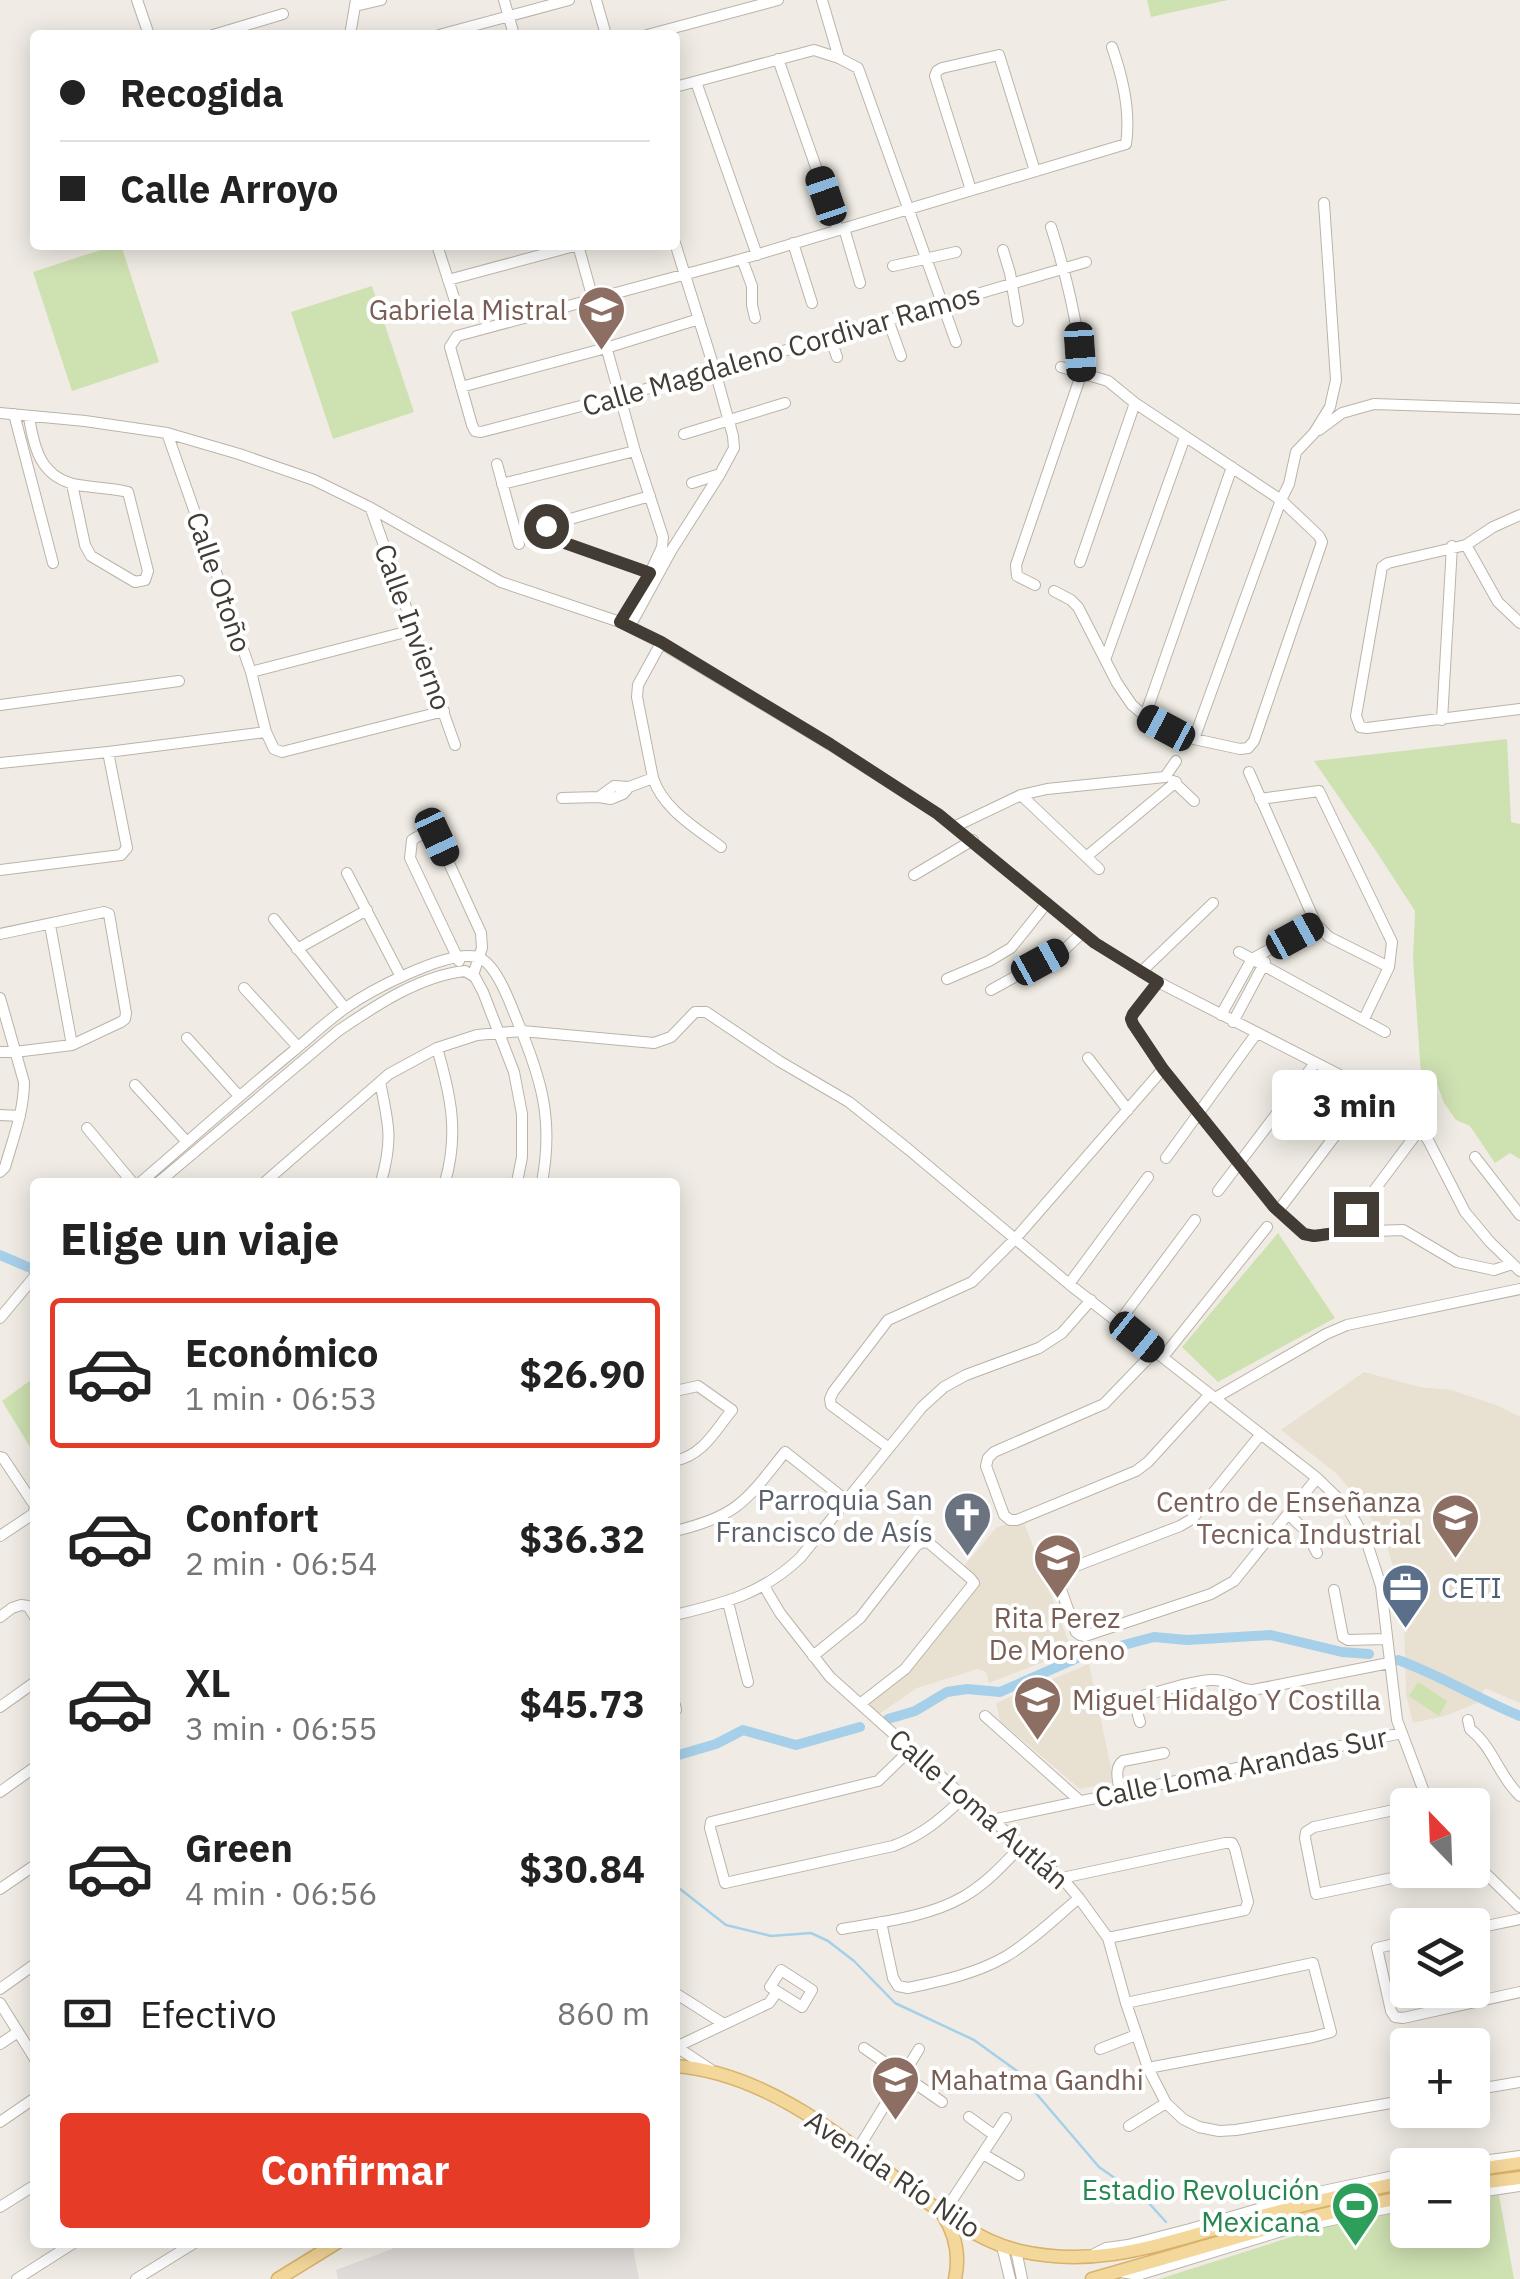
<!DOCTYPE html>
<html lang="es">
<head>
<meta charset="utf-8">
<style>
  :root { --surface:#fff; --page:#f6f6f6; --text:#222; --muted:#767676; --line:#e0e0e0; --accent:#e63b26 }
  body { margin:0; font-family:"IBM Plex Sans",sans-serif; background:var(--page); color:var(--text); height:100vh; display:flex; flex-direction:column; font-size:38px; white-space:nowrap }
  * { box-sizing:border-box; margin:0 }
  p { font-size:32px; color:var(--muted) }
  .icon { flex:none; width:55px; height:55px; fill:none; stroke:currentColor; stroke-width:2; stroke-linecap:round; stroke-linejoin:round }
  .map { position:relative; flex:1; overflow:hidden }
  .sheet { position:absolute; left:30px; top:1178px; width:650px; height:1070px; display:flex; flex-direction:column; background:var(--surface); border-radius:10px; box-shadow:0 5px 25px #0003 }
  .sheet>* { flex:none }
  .banner { position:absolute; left:30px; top:30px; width:650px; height:220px; border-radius:10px; box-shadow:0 5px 25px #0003; display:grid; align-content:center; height:220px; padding:0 30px; background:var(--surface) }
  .needle { width:65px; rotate:337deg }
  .buttons { position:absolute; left:1390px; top:1788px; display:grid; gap:20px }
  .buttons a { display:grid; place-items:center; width:100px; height:100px; border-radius:10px; background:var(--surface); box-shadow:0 5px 25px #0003; font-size:50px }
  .end { position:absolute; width:45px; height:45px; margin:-22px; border:12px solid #423c35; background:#fff; box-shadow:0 0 0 5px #fff }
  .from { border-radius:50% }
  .bubble { position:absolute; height:70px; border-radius:10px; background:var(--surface); box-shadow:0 5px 25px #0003; font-size:32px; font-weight:700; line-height:70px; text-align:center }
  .car { position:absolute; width:30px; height:60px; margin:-30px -15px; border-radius:12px; box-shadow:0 0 8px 2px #0007; background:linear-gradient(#222 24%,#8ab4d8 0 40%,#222 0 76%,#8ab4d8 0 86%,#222 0) }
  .banner b { display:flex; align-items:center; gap:35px; height:95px; font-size:38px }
  .banner b+b { border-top:2px solid var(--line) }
  .banner i { width:25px; height:25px; background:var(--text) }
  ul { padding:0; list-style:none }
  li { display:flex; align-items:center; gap:30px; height:150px; margin:0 20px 15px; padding:0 10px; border:5px solid transparent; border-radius:10px }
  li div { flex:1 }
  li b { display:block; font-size:38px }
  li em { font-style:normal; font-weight:700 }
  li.current { border-color:var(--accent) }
  li>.icon { width:90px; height:90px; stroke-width:1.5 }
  h2 { padding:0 30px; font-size:45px; line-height:120px }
  .pay { display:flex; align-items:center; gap:25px; height:110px; padding:0 30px; font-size:38px }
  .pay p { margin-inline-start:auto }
  .action { display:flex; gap:20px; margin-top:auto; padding:20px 30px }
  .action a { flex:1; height:115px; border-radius:10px; background:var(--accent); color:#fff; font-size:40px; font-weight:700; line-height:115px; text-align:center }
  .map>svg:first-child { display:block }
  .education { fill:#e8e0d0 }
  .green { fill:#cee1b1 }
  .parking { fill:#dfdcd9 }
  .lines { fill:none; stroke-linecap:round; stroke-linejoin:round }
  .stream { stroke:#a6d0e9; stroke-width:2.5 }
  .canal { stroke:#a6d0e9; stroke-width:10 }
  .minor-casing { stroke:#bbb3a8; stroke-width:12 }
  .major-casing { stroke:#d8b26b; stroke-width:15 }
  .minor { stroke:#fff; stroke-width:10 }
  .major { stroke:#f4d79a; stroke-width:12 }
  .route { stroke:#423c35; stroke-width:12 }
  .labels { text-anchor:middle; stroke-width:8; stroke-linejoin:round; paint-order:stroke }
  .education-label { font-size:28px; fill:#785e54; stroke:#fff; text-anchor:end }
  .street-label { font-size:28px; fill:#423c35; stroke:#fff }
  .worship-label { font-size:28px; fill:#5b616d; stroke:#fff; text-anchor:end }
  .service-label { font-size:28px; fill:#4e5e75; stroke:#fff; text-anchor:start }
  .leisure-label { font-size:28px; fill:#27864d; stroke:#fff; text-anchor:end }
</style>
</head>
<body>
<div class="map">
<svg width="1520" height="2279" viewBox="0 0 1520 2279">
  <rect width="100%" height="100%" fill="#f0ece5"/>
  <path class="education" d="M1364 1372 1420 1387 1451 1390 1499 1406 1520 1417V1703L1485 1688 1477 1703 1445 1716 1413 1723 1406 1695 1404 1623 1397 1578 1386 1544 1364 1506 1337 1474 1281 1430Z
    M1023 1520 1072 1651 989 1683 986 1672 978 1669 917 1688 879 1714 867 1704 909 1672 981 1581 963 1567 997 1527Z
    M1089 1664 1114 1782 1080 1789 1000 1721 996 1703Z"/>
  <path class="green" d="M1147 0H1228L1151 17Z
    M116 245H121L159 362 72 391 33 272Z
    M372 286 414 412 333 439 291 312Z
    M1507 739 1511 822 1520 824V1159L1510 1153 1495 1163 1470 1126 1456 1120 1444 1103 1437 1084 1422 1090 1413 959 1415 911 1376 851 1314 761Z
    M1278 1233 1335 1318 1218 1382 1182 1347Z
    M35 1377V1455L2 1401Z
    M1418 1682 1447 1701 1439 1716 1409 1696Z
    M1499 2195 1514 2279H1159L1320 2228 1407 2210 1408 2230H1472L1473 2199Z"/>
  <path class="parking" d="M632 2242 639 2279H338L336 2270 392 2249 402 2243Z"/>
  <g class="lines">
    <path class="stream" d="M675 1885 726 1925 771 1936 811 1933 828 1941 854 1961 895 2003 974 2040 1017 2071 1099 2167 1146 2200 1166 2222"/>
    <path class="canal" d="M0 1255 35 1270
      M1398 1660C1440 1675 1478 1699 1520 1716
      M888 1719 915 1711 947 1692 967 1689 1000 1692 1082 1656 1154 1637 1187 1640 1271 1635 1342 1652 1369 1654
      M675 1756 716 1744 743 1730 796 1745 860 1727"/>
    <defs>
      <path id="minor" d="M137 0 149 35
        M504 0 514 35
        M596 0 606 35
        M822 0 839 58
        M355 6 381 0
        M213 35 283 14
        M350 35 356 0
        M439 35 569 0
        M647 35 778 0
        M778 59 838 230
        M696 82 757 255
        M675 87 814 50 839 58 858 68 956 342
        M971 190 935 76 937 71 942 68 999 55 1035 171
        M844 228 860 283
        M793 243 812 303
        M437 245 455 301
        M578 245 635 451 663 537 662 547
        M1003 250 1010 273 1018 321
        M742 259 752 286V305L755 318
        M1086 262 715 371 481 432 475 431 472 425 450 347 457 336 742 259 1126 144C1131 111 1123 78 1112 47
        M893 266 956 252
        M448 280 578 245
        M888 320 901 356
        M830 337 837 357
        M461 387 606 348 699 319
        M0 413 85 421 167 433 239 454 314 480 371 508 501 582 620 622 661 643 829 744 938 814 1095 943 1158 982 1377 1094 1411 1117 1428 1140 1465 1212 1490 1242 1520 1271
        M14 414 53 563
        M29 417C34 449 41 478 78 485 95 488 112 488 128 492L148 571 145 580 135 582 91 556 85 545 72 484
        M1319 430 1342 413 1374 404 1520 409
        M167 433 251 672 266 732 274 749 282 752 444 711
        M684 434 785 403
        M497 464 519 544
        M692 483 720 474
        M502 484 635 451
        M371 509 455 745
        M1520 515 1493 527 1466 545 1388 563 1382 567 1356 716 1360 727 1367 728 1520 709
        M546 526 555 537 563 542 650 573
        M517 532 546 526 650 496
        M1466 545 1498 602 1520 623
        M1080 562 1135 403
        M1035 585 1017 576 1016 565 1082 372C1079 327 1065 270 1051 227
        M1054 591 1071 600 1078 607 1117 683 1132 705 1145 716 1194 739 1240 749 1248 748 1254 741 1322 542 1319 536 1281 500 1135 403 1108 381 1061 367
        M620 622 650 573 662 547
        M630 626 671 551 720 474 734 448 733 436 715 371 675 243
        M661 643 638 685 637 697 653 778C663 809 696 828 721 847
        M1106 657 1185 437
        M251 672 413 630
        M0 705 179 681
        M1145 716 1232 467
        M1442 720 1452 546
        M1194 739 1281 500 1289 484 1296 452 1314 433 1330 407 1336 380 1324 203
        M0 763 108 752 266 732
        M1249 772 1316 924 1329 937 1389 967
        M1165 777 1176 761
        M1173 781 1194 801
        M1021 795 1099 869
        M599 797 614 786 629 787
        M562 798 599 797 611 799 623 794 629 787 653 778
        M1260 799 1319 791 1392 942 1389 967 1364 1019
        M956 826 1021 795 1047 789 1165 777
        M1086 857 1176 782
        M0 870 121 855 127 848 108 752
        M347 873 401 977
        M914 875 973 840
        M274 919 345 1008
        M50 925 72 1045
        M0 934 104 912 109 914 126 1013 125 1019 121 1022 72 1045 15 1052H0
        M297 949 367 910
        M1239 952 1385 1032
        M459 961 410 858 412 840C421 834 427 832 437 837L481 933 482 948 473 975
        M1141 972 1213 903
        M947 979 989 961 1011 948 1047 903
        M1158 982 1133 1014 1131 1019 1133 1024 1163 1069 1274 1207 1304 1234 1314 1236 1343 1232 1403 1230 1457 1262 1494 1270 1512 1264
        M244 988 298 1047
        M991 990 1065 949 1082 933
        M0 998 24 1082C24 1111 13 1139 5 1167L0 1172
        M1221 1015 1252 959 1316 924
        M1233 1022 1265 962
        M187 1038 239 1096
        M437 1048C451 1096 459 1134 445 1182
        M1088 1058 1128 1110
        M380 1082C389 1125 393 1140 381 1182
        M135 1085 187 1142
        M0 1115 20 1116
        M87 1128 132 1182
        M1475 1157 1520 1215
        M1166 1158 1256 1034
        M141 1182C191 1139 240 1095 291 1053 309 1038 326 1022 344 1009 369 991 448 949 477 957 496 962 510 1003 517 1020 541 1078 554 1119 542 1182
        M159 1182 338 1031C375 1006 419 976 465 971L475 977 483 992 514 1072 522 1114V1157L517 1182
        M265 1182 389 1074 437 1048 477 1035 522 1031 654 1043 671 1037 695 1012H706L779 1061 849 1102 908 1149 1069 1284 1317 1478 1347 1507 1366 1540 1381 1586 1397 1720 1429 1805
        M1218 1191 1315 1063
        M1278 1211 1369 1091
        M1343 1232 1420 1129
        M1069 1284 1148 1177
        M0 1318 35 1276
        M1119 1322 1195 1220
        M1155 1351 1104 1404 994 1452 988 1458 986 1466 1004 1515 1010 1520H1017L1136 1471 1148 1462 1210 1394
        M1163 1357 1267 1227
        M675 1391 698 1386 732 1410C714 1432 704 1454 675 1461
        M1215 1398 1326 1334 1347 1325 1520 1289
        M1261 1434 1192 1519 1180 1526 1063 1571 1059 1575 1058 1581 1076 1632 1080 1635 1085 1636 1211 1594 1234 1581 1317 1478
        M889 1448 831 1405 830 1399 833 1392 888 1320 972 1282 1015 1239 1163 1069
        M0 1457 3 1458 35 1506
        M1288 1514 1305 1530 1317 1553
        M675 1531C738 1516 746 1501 785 1452L847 1501
        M0 1536 33 1514 35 1508
        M764 1586 780 1613 830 1677 964 1797 1062 1878 1079 1898 1108 1938 1126 2003 1148 2068 1166 2103 1183 2119 1199 2127 1219 2131 1236 2130 1408 2100
        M1334 1590 1343 1637 1348 1640 1387 1639
        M728 1602 748 1682
        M675 1615C725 1603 762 1594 800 1558L922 1407 944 1387 966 1375 1039 1348 1062 1333 1091 1300
        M0 1617 12 1608 21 1605 28 1606 35 1617
        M813 1656 860 1618 916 1546 922 1542 929 1543 970 1578 974 1583 905 1669 860 1704
        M675 1705 676 1710
        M0 1707 35 1682
        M985 1716 1080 1801
        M1468 1720 1470 1729C1494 1748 1498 1775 1520 1796
        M1140 1722C1136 1710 1134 1703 1145 1695 1167 1690 1190 1681 1212 1680 1227 1679 1239 1690 1253 1690L1389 1663
        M911 1749 878 1781 711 1822 710 1828 725 1883 893 1846C923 1835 942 1818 964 1797
        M0 1792 35 1767
        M1120 1793C1119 1783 1113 1768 1123 1761L1164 1753
        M1408 1807 1314 1827 1306 1832 1305 1838 1316 1894 1430 1870
        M992 1820 1402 1733
        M1472 1860 1520 1907
        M1062 1878 1225 1843H1232L1235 1849 1248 1902 1245 1910 1108 1938
        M0 1889 35 1865
        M881 1922 893 1978 898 1986 908 1988C941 1981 975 1974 1005 1957 1032 1941 1055 1918 1079 1898
        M842 1929C882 1922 928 1917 963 1897 986 1884 1004 1864 1022 1845
        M1472 1929 1520 1919
        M1408 1941 1377 1948 1391 2011 1395 2017 1403 2018 1520 1992
        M781 1970 812 1990 802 2007 770 1987Z
        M0 1989 35 1964
        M675 1993 724 2024
        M0 2003 35 2059
        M1126 2003 1313 1963 1331 2032 1313 2037 1148 2068
        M0 2044 18 2032
        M675 2046 710 2069
        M676 2047 769 2003 777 1992
        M864 2048 942 2102
        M1100 2049 1136 2035
        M1472 2090 1520 2082
        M969 2117 994 2135
        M0 2122 35 2098
        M1129 2126 1166 2103
        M858 2149 919 2049
        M983 2154 1019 2175
        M1452 2165 1520 2156
        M1472 2193 1520 2186
        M0 2207 35 2185
        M943 2214 1006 2118
        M1002 2246 1010 2279
        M1016 2250 1022 2279
        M1094 2254 1106 2248 1128 2245 1190 2229 1309 2194 1408 2173
        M1121 2272 1138 2275 1285 2230 1408 2204
        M17 2279 75 2242
        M136 2279 196 2242"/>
      <path id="major" d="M675 2066C761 2072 836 2132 902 2183 936 2209 978 2242 1020 2251 1099 2269 1162 2243 1237 2223 1293 2207 1350 2193 1408 2181
        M1472 2170 1520 2163
        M1472 2184 1520 2178
        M943 2215C956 2235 960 2256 955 2279
        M278 2279 338 2242
        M1092 2279 1294 2221 1408 2196"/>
    </defs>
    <use href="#minor" class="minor-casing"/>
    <use href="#major" class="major-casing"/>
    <use href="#minor" class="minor"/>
    <use href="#major" class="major"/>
  </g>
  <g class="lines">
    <path class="route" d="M546 526 554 537 562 542 650 573 620 622 661 642 830 744 938 814 1095 943 1158 982 1133 1014 1131 1019 1133 1024 1163 1069 1274 1207 1304 1234 1314 1236 1343 1232 1356 1214"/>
  </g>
  <defs>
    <symbol id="school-pin" viewBox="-11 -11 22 30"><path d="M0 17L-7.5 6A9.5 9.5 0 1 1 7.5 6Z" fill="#8d6e63" stroke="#fff"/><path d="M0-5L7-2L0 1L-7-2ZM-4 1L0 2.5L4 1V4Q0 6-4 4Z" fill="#fff"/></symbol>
    <symbol id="church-pin" viewBox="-11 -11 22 30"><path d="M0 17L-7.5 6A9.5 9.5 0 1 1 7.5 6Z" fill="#6b7280" stroke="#fff"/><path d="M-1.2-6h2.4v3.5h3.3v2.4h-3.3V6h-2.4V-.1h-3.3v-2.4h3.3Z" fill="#fff"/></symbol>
    <symbol id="university-pin" viewBox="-11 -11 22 30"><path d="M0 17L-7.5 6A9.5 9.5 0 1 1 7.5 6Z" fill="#8d6e63" stroke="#fff"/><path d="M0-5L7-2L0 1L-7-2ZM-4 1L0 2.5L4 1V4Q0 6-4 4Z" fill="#fff"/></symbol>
    <symbol id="office-pin" viewBox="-11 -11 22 30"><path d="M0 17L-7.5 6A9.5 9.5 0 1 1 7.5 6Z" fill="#5c6f8a" stroke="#fff"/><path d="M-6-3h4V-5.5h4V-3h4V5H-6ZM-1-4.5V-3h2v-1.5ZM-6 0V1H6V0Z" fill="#fff"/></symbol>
    <symbol id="stadium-pin" viewBox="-11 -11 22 30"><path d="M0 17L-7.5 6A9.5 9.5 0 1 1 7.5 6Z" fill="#2e9e5b" stroke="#fff"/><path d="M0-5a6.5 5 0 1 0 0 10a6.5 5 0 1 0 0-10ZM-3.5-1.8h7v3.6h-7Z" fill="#fff"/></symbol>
  </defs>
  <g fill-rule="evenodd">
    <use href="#school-pin" x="574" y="282" width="55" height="75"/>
    <use href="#church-pin" x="940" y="1488" width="55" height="75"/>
    <use href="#university-pin" x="1428" y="1490" width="55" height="75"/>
    <use href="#school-pin" x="1030" y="1530" width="55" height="75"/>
    <use href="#office-pin" x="1378" y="1560" width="55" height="75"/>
    <use href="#school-pin" x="1010" y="1672" width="55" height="75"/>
    <use href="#school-pin" x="868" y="2052" width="55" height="75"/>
    <use href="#stadium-pin" x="1328" y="2178" width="55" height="75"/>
  </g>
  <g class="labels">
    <g class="education-label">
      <text x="567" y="320">Gabriela Mistral</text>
      <text x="1421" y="1512">Centro de Enseñanza<tspan x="1421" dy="32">Tecnica Industrial</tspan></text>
      <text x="1057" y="1628" text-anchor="middle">Rita Perez<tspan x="1057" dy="32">De Moreno</tspan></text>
      <text x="1072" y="1710" text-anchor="start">Miguel Hidalgo Y Costilla</text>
      <text x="930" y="2090" text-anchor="start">Mahatma Gandhi</text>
    </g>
    <g class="street-label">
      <text transform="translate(781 350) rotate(-16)" y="10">Calle Magdaleno Cordivar Ramos</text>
      <text transform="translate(219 582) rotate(71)" y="10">Calle Otoño</text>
      <text transform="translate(413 627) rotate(70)" y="10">Calle Invierno</text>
      <text transform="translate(1241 1767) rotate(-12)" y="10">Calle Loma Arandas Sur</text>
      <text transform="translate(979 1809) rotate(41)" y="10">Calle Loma Autlán</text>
      <text transform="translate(893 2174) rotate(34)" y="10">Avenida Río Nilo</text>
    </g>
    <g class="worship-label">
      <text x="933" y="1510">Parroquia San<tspan x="933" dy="32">Francisco de Asís</tspan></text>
    </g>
    <g class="service-label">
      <text x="1441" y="1598">CETI</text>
    </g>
    <g class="leisure-label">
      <text x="1320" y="2200">Estadio Revolución<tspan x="1320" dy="32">Mexicana</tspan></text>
    </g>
  </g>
</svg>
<div class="buttons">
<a><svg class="needle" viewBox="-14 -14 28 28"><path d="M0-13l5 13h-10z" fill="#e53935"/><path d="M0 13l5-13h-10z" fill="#767676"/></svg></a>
<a><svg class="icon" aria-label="layers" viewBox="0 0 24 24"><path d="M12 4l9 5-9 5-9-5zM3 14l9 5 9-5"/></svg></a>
<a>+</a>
<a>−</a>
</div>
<i class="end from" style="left:546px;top:526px"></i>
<i class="end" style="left:1356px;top:1214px"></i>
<div class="bubble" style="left:1272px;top:1070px;width:165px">3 min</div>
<i class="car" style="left:826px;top:196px;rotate:341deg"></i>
<i class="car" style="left:1080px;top:352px;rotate:176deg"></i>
<i class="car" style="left:1166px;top:728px;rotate:298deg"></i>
<i class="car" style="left:437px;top:837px;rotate:155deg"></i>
<i class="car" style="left:1295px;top:936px;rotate:61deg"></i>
<i class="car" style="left:1040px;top:962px;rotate:61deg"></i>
<i class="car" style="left:1137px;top:1337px;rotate:129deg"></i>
<div class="banner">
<b><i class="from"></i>Recogida</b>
<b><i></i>Calle Arroyo</b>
</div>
<section class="sheet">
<h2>Elige un viaje</h2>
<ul>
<li class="current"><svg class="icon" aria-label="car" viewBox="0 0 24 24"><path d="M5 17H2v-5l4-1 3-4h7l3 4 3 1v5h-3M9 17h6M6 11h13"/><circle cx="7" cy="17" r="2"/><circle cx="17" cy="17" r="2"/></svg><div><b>Económico</b><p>1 min · 06:53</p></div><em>$26.90</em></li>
<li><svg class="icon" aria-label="car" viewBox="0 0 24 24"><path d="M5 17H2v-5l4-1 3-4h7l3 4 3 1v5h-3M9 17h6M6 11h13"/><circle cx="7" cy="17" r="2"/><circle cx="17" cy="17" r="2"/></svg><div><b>Confort</b><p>2 min · 06:54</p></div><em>$36.32</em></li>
<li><svg class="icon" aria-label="car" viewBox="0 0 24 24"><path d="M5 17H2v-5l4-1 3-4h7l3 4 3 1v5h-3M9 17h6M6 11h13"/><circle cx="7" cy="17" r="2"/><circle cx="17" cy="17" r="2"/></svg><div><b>XL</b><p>3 min · 06:55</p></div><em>$45.73</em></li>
<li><svg class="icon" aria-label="car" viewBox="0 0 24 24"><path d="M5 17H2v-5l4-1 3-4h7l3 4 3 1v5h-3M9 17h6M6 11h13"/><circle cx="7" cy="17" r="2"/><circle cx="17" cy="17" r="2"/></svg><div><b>Green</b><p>4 min · 06:56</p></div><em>$30.84</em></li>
</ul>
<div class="pay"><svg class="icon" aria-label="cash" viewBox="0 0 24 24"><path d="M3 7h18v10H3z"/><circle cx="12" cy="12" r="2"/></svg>Efectivo<p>860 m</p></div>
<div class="action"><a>Confirmar</a></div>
</section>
</div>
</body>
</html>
